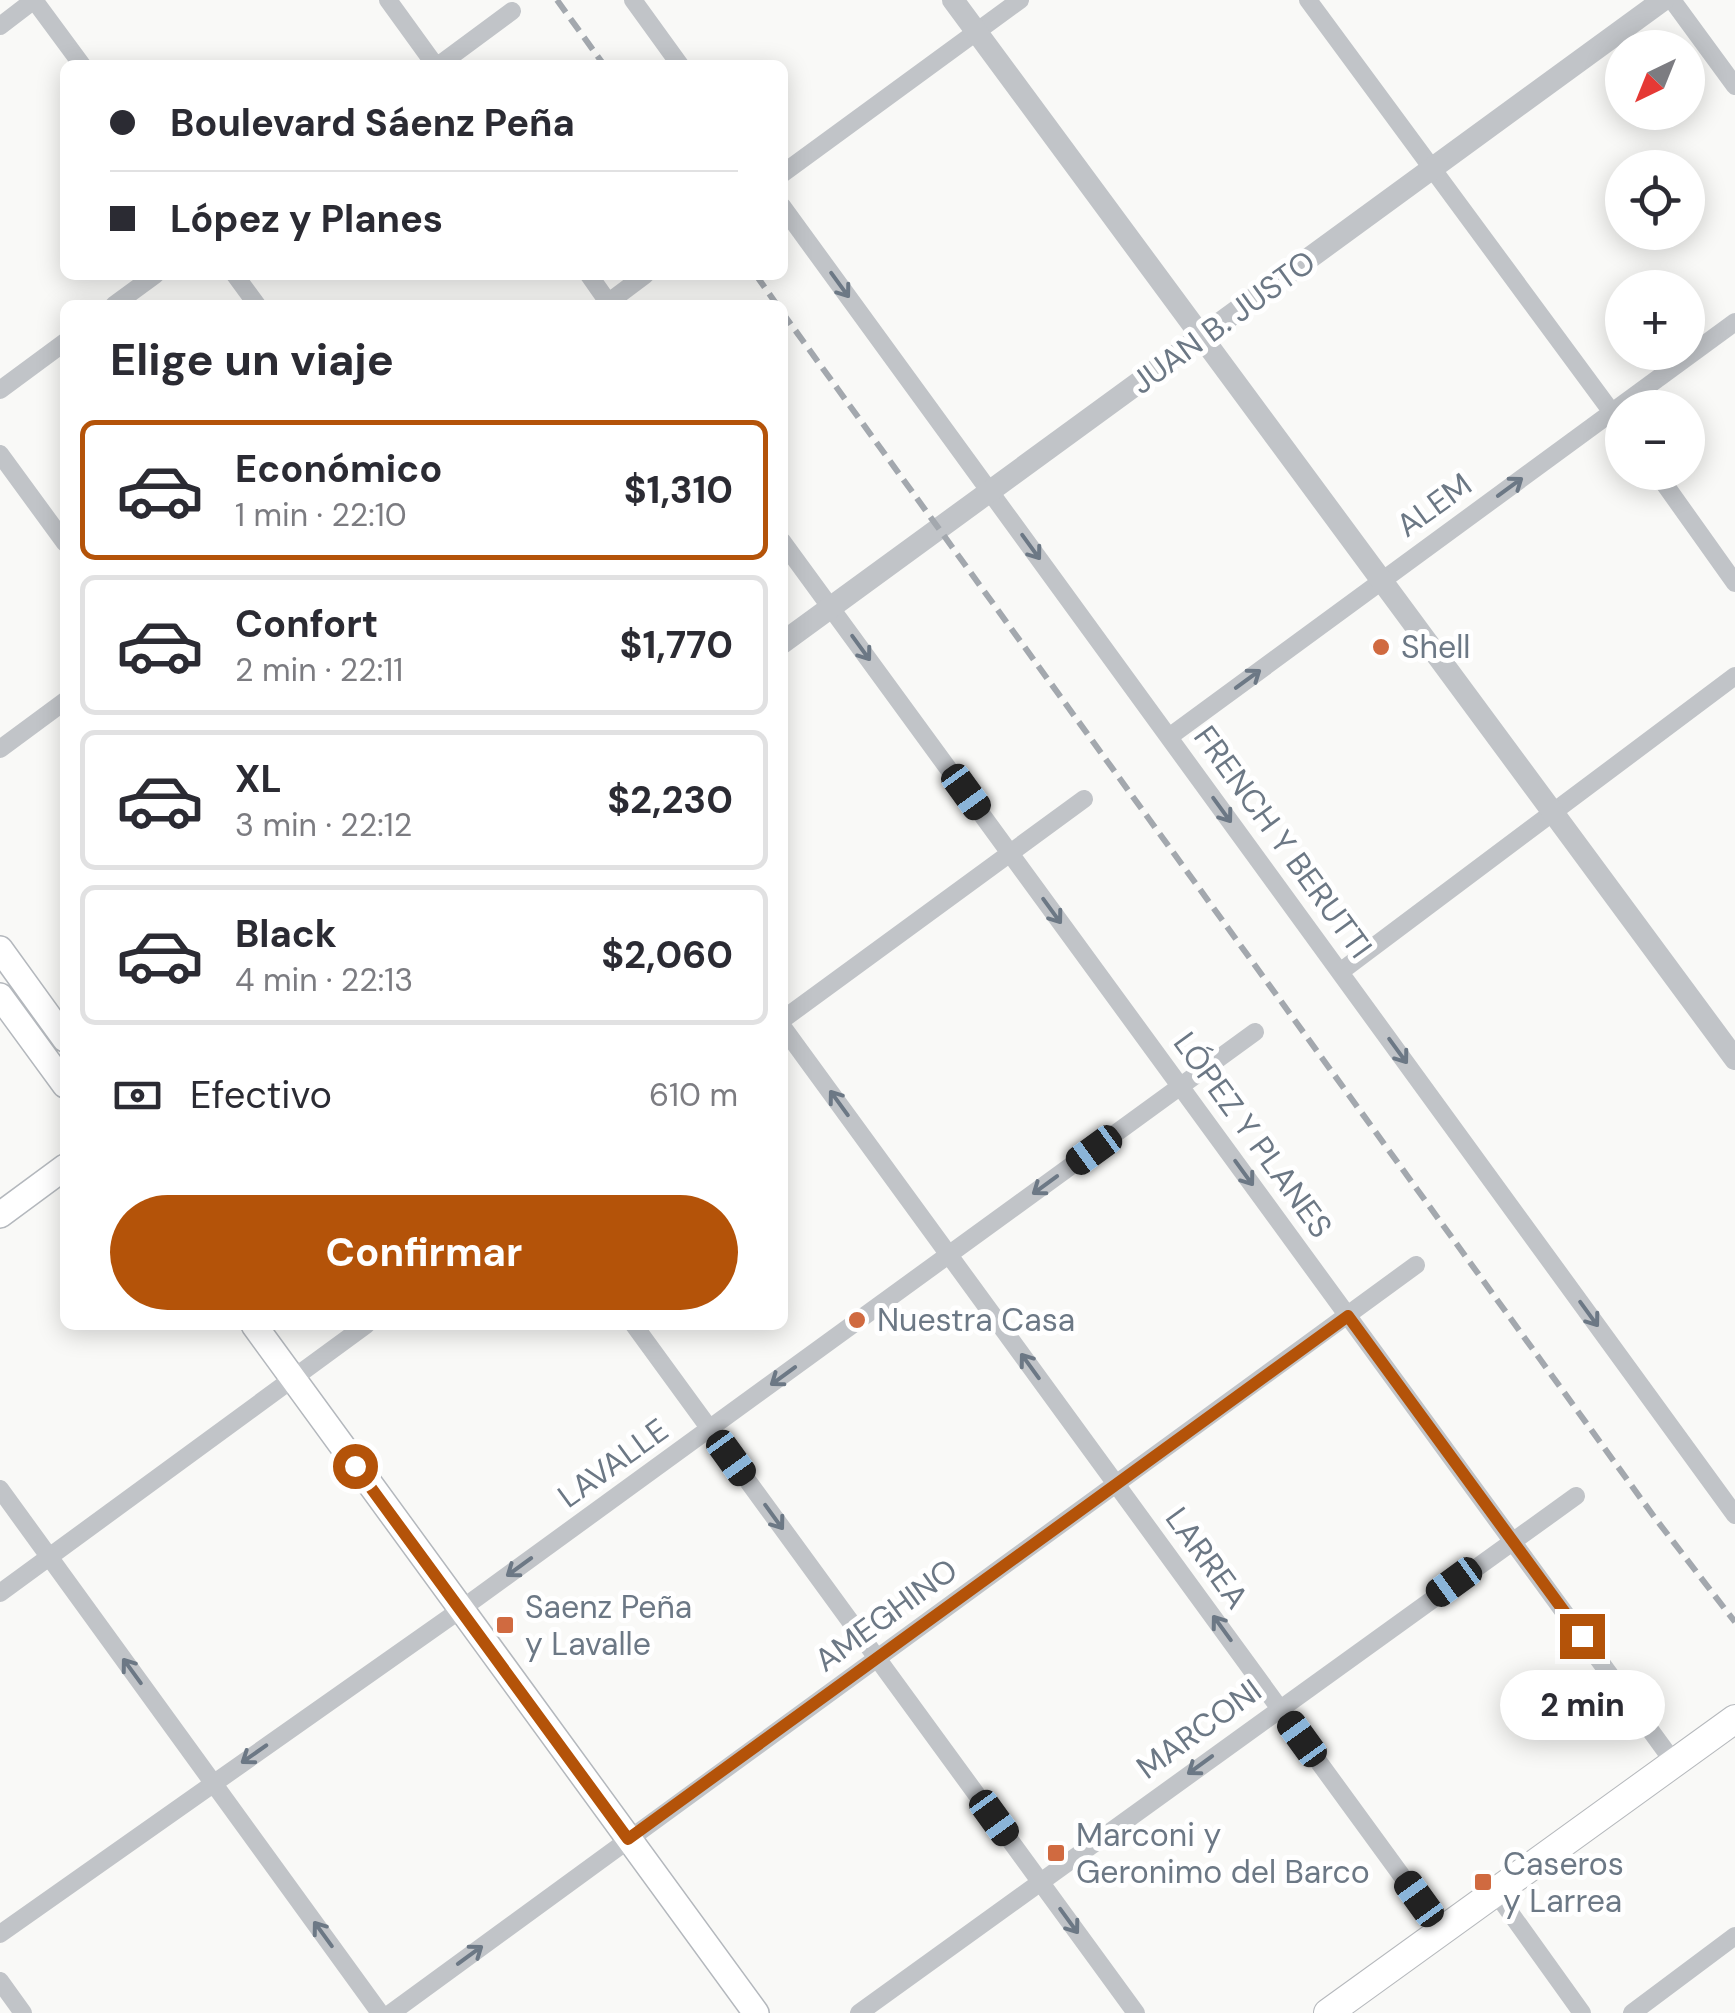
<!DOCTYPE html>
<html lang="es">
<head>
<meta charset="utf-8">
<style>
  :root { --surface:#fff; --page:#f7f7f7; --text:#2b2b33; --muted:#7c7c81; --line:#e1e1e2; --accent:#b45309 }
  body { margin:0; font-family:"DM Sans",sans-serif; background:var(--page); color:var(--text); height:100vh; display:flex; flex-direction:column; font-size:38px; white-space:nowrap }
  * { box-sizing:border-box; margin:0 }
  p { font-size:32px; color:var(--muted) }
  .icon { flex:none; width:55px; height:55px; fill:none; stroke:currentColor; stroke-width:2; stroke-linecap:round; stroke-linejoin:round }
  .map { position:relative; flex:1; overflow:hidden }
  .panel { position:absolute; left:60px; top:300px; width:728px; height:1030px; display:flex; flex-direction:column; background:var(--surface); border-radius:15px; box-shadow:0 5px 25px #0003 }
  .panel>* { flex:none }
  .banner { position:absolute; left:60px; top:60px; width:728px; height:220px; border-radius:15px; box-shadow:0 5px 25px #0003; display:grid; align-content:center; height:220px; padding:0 50px; background:var(--surface) }
  .needle { width:65px; rotate:223deg }
  .tools { position:absolute; left:1605px; top:30px; display:grid; gap:20px }
  .tools a { display:grid; place-items:center; width:100px; height:100px; border-radius:50%; background:var(--surface); box-shadow:0 5px 25px #0003; font-size:50px }
  .end { position:absolute; width:45px; height:45px; margin:-22px; border:12px solid #b45309; background:#fff; box-shadow:0 0 0 5px #fff }
  .from { border-radius:50% }
  .bubble { position:absolute; height:70px; border-radius:35px; background:var(--surface); box-shadow:0 5px 25px #0003; font-size:32px; font-weight:700; line-height:70px; text-align:center }
  .car { position:absolute; width:30px; height:60px; margin:-30px -15px; border-radius:12px; box-shadow:0 0 8px 2px #0007; background:linear-gradient(#222 24%,#8ab4d8 0 40%,#222 0 76%,#8ab4d8 0 86%,#222 0) }
  .banner b { display:flex; align-items:center; gap:35px; height:95px; font-size:38px }
  .banner b+b { border-top:2px solid var(--line) }
  .banner i { width:25px; height:25px; background:var(--text) }
  ul { padding:0; list-style:none }
  li { display:flex; align-items:center; gap:30px; height:140px; margin:0 20px 15px; padding:0 30px; border:5px solid var(--line); border-radius:15px }
  li div { flex:1 }
  li b { display:block; font-size:38px }
  li em { font-style:normal; font-weight:700 }
  li.on { border-color:var(--accent) }
  li>.icon { width:90px; height:90px; stroke-width:1.5 }
  h2 { padding:0 50px; font-size:45px; line-height:120px }
  .pay { display:flex; align-items:center; gap:25px; height:110px; padding:0 50px; font-size:38px }
  .pay p { margin-inline-start:auto }
  .primary-button { display:flex; gap:20px; margin-top:auto; padding:20px 50px }
  .primary-button a { flex:1; height:115px; border-radius:60px; background:var(--accent); color:#fff; font-size:40px; font-weight:700; line-height:115px; text-align:center }
  .map>svg:first-child { display:block }
  .lines { fill:none; stroke-linecap:round; stroke-linejoin:round }
  .secondary-casing { stroke:#b4b8bd; stroke-width:28 }
  .primary-casing { stroke:#b5b8bc; stroke-width:30 }
  .minor { stroke:#c1c4c8; stroke-width:18 }
  .tertiary { stroke:#c1c4c8; stroke-width:22 }
  .secondary { stroke:#fff; stroke-width:25 }
  .primary { stroke:#fff; stroke-width:28 }
  .rail { stroke:#a3a8ae; stroke-width:6; stroke-dasharray:15 8; stroke-linecap:butt }
  .oneway { stroke:#6c7885 }
  .route { stroke:#b45309; stroke-width:12 }
  .poi-dot { fill:#d06a40; stroke:#fff; stroke-width:4 }
  .labels { text-anchor:middle; stroke-width:10; stroke-linejoin:round; paint-order:stroke }
  .street-label { font-size:32px; fill:#6c7885; stroke:#fff }
  .poi-label { font-size:32px; fill:#6c7885; stroke:#fff; text-anchor:start }
</style>
</head>
<body>
<div class="map">
<svg width="1735" height="2013" viewBox="0 0 1735 2013">
  <rect width="100%" height="100%" fill="#f9f9f7"/>
  <g class="lines">
    <defs>
      <path id="secondary" d="M0 949 65 1039
        M0 996 65 1085
        M0 1215 65 1167
        M254 1325 756 2013"/>
      <path id="primary" d="M1328 2013 1735 1719"/>
    </defs>
    <use href="#secondary" class="secondary-casing"/>
    <use href="#primary" class="primary-casing"/>
    <path class="minor" d="M34 0 82 65
      M388 0 435 65
      M633 0 680 65
      M1308 0 1622 426
      M1672 0 1735 86
      M0 26 34 0
      M439 65 512 11
      M782 174 1020 0
      M782 206 1735 1515
      M235 275 257 305
      M589 275 610 305
      M114 305 155 275
      M605 305 645 275
      M0 390 65 342
      M0 454 65 543
      M1656 472 1735 583
      M782 541 1675 1764
      M1169 737 1735 322
      M0 749 65 701
      M1340 972 1735 676
      M782 1020 1084 799
      M782 1026 1442 1931
      M634 1325 1136 2013
      M0 1489 380 2013
      M0 1593 366 1325
      M1496 1893 1582 2013
      M0 1934 460 1610 1255 1032
      M0 1981 23 2013
      M391 2013 1416 1265
      M859 2013 1576 1496
      M1632 2013 1735 1936"/>
    <path class="tertiary" d="M953 0 1735 1059
      M782 643 1663 0"/>
    <use href="#secondary" class="secondary"/>
    <use href="#primary" class="primary"/>
    <path class="rail" d="M557 0 604 65
      M756 275 777 305
      M782 312 1655 1518 1735 1622"/>
  </g>
  <defs><path id="oneway-shaft" d="M-6 0H5M1.5-3L5.5 0L1.5 3" fill="none" stroke-width="1.6" stroke-linecap="round" stroke-linejoin="round" transform="scale(2.5)"/></defs>
  <g class="oneway">
    <use href="#oneway-shaft" transform="translate(840 285) rotate(54)"/>
    <use href="#oneway-shaft" transform="translate(1510 487) rotate(-36)"/>
    <use href="#oneway-shaft" transform="translate(1031 547) rotate(54)"/>
    <use href="#oneway-shaft" transform="translate(861 648) rotate(54)"/>
    <use href="#oneway-shaft" transform="translate(1248 679) rotate(-36)"/>
    <use href="#oneway-shaft" transform="translate(1222 810) rotate(54)"/>
    <use href="#oneway-shaft" transform="translate(1052 911) rotate(54)"/>
    <use href="#oneway-shaft" transform="translate(1398 1051) rotate(54)"/>
    <use href="#oneway-shaft" transform="translate(839 1103) rotate(-126)"/>
    <use href="#oneway-shaft" transform="translate(1244 1173) rotate(54)"/>
    <use href="#oneway-shaft" transform="translate(1045 1185) rotate(144)"/>
    <use href="#oneway-shaft" transform="translate(1589 1314) rotate(54)"/>
    <use href="#oneway-shaft" transform="translate(1030 1366) rotate(-126)"/>
    <use href="#oneway-shaft" transform="translate(783 1376) rotate(144)"/>
    <use href="#oneway-shaft" transform="translate(774 1517) rotate(54)"/>
    <use href="#oneway-shaft" transform="translate(519 1567) rotate(144)"/>
    <use href="#oneway-shaft" transform="translate(1222 1628) rotate(-126)"/>
    <use href="#oneway-shaft" transform="translate(132 1671) rotate(-126)"/>
    <use href="#oneway-shaft" transform="translate(254 1754) rotate(145)"/>
    <use href="#oneway-shaft" transform="translate(1200 1765) rotate(144)"/>
    <use href="#oneway-shaft" transform="translate(1069 1921) rotate(54)"/>
    <use href="#oneway-shaft" transform="translate(323 1934) rotate(-126)"/>
    <use href="#oneway-shaft" transform="translate(470 1955) rotate(-36)"/>
  </g>
  <g class="lines">
    <path class="route" d="M355 1466 628 1839 1348 1316 1582 1636"/>
  </g>
  <g class="poi-dot">
    <circle cx="1381" cy="647" r="10"/>
    <circle cx="857" cy="1320" r="10"/>
    <rect x="495" y="1615" width="20" height="20" rx="5"/>
    <rect x="1046" y="1843" width="20" height="20" rx="5"/>
    <rect x="1473" y="1872" width="20" height="20" rx="5"/>
  </g>
  <g class="labels">
    <g class="street-label">
      <text transform="translate(1223 322) rotate(-36)" y="11">JUAN B. JUSTO</text>
      <text transform="translate(1434 505) rotate(-36)" y="11">ALEM</text>
      <text transform="translate(1283 842) rotate(54)" y="11">FRENCH Y BERUTTI</text>
      <text transform="translate(1253 1135) rotate(54)" y="11">LÓPEZ Y PLANES</text>
      <text transform="translate(613 1463) rotate(-36)" y="11">LAVALLE</text>
      <text transform="translate(1207 1558) rotate(54)" y="11">LARREA</text>
      <text transform="translate(886 1615) rotate(-36)" y="11">AMEGHINO</text>
      <text transform="translate(1199 1729) rotate(-36)" y="11">MARCONI</text>
    </g>
    <g class="poi-label">
      <text x="1401" y="658">Shell</text>
      <text x="877" y="1331">Nuestra Casa</text>
      <text x="525" y="1618">Saenz Peña<tspan x="525" dy="37">y Lavalle</tspan></text>
      <text x="1076" y="1846">Marconi y<tspan x="1076" dy="37">Geronimo del Barco</tspan></text>
      <text x="1503" y="1875">Caseros<tspan x="1503" dy="37">y Larrea</tspan></text>
    </g>
  </g>
</svg>
<div class="tools">
<a><svg class="needle" viewBox="-14 -14 28 28"><path d="M0-13l5 13h-10z" fill="#e53935"/><path d="M0 13l5-13h-10z" fill="#7c7c81"/></svg></a>
<a><svg class="icon" aria-label="locate" viewBox="0 0 24 24"><circle cx="12" cy="12" r="6"/><path d="M12 2v4M12 18v4M2 12h4M18 12h4"/></svg></a>
<a>+</a>
<a>−</a>
</div>
<i class="end from" style="left:355px;top:1466px"></i>
<i class="end" style="left:1582px;top:1636px"></i>
<div class="bubble" style="left:1500px;top:1670px;width:165px">2 min</div>
<i class="car" style="left:966px;top:792px;rotate:144deg"></i>
<i class="car" style="left:1094px;top:1150px;rotate:234deg"></i>
<i class="car" style="left:731px;top:1458px;rotate:144deg"></i>
<i class="car" style="left:1454px;top:1582px;rotate:234deg"></i>
<i class="car" style="left:1302px;top:1739px;rotate:324deg"></i>
<i class="car" style="left:994px;top:1818px;rotate:144deg"></i>
<i class="car" style="left:1419px;top:1899px;rotate:324deg"></i>
<div class="banner">
<b><i class="from"></i>Boulevard Sáenz Peña</b>
<b><i></i>López y Planes</b>
</div>
<section class="panel">
<h2>Elige un viaje</h2>
<ul>
<li class="on"><svg class="icon" aria-label="car" viewBox="0 0 24 24"><path d="M5 17H2v-5l4-1 3-4h7l3 4 3 1v5h-3M9 17h6M6 11h13"/><circle cx="7" cy="17" r="2"/><circle cx="17" cy="17" r="2"/></svg><div><b>Económico</b><p>1 min · 22:10</p></div><em>$1,310</em></li>
<li><svg class="icon" aria-label="car" viewBox="0 0 24 24"><path d="M5 17H2v-5l4-1 3-4h7l3 4 3 1v5h-3M9 17h6M6 11h13"/><circle cx="7" cy="17" r="2"/><circle cx="17" cy="17" r="2"/></svg><div><b>Confort</b><p>2 min · 22:11</p></div><em>$1,770</em></li>
<li><svg class="icon" aria-label="car" viewBox="0 0 24 24"><path d="M5 17H2v-5l4-1 3-4h7l3 4 3 1v5h-3M9 17h6M6 11h13"/><circle cx="7" cy="17" r="2"/><circle cx="17" cy="17" r="2"/></svg><div><b>XL</b><p>3 min · 22:12</p></div><em>$2,230</em></li>
<li><svg class="icon" aria-label="car" viewBox="0 0 24 24"><path d="M5 17H2v-5l4-1 3-4h7l3 4 3 1v5h-3M9 17h6M6 11h13"/><circle cx="7" cy="17" r="2"/><circle cx="17" cy="17" r="2"/></svg><div><b>Black</b><p>4 min · 22:13</p></div><em>$2,060</em></li>
</ul>
<div class="pay"><svg class="icon" aria-label="cash" viewBox="0 0 24 24"><path d="M3 7h18v10H3z"/><circle cx="12" cy="12" r="2"/></svg>Efectivo<p>610 m</p></div>
<div class="primary-button"><a>Confirmar</a></div>
</section>
</div>
</body>
</html>
